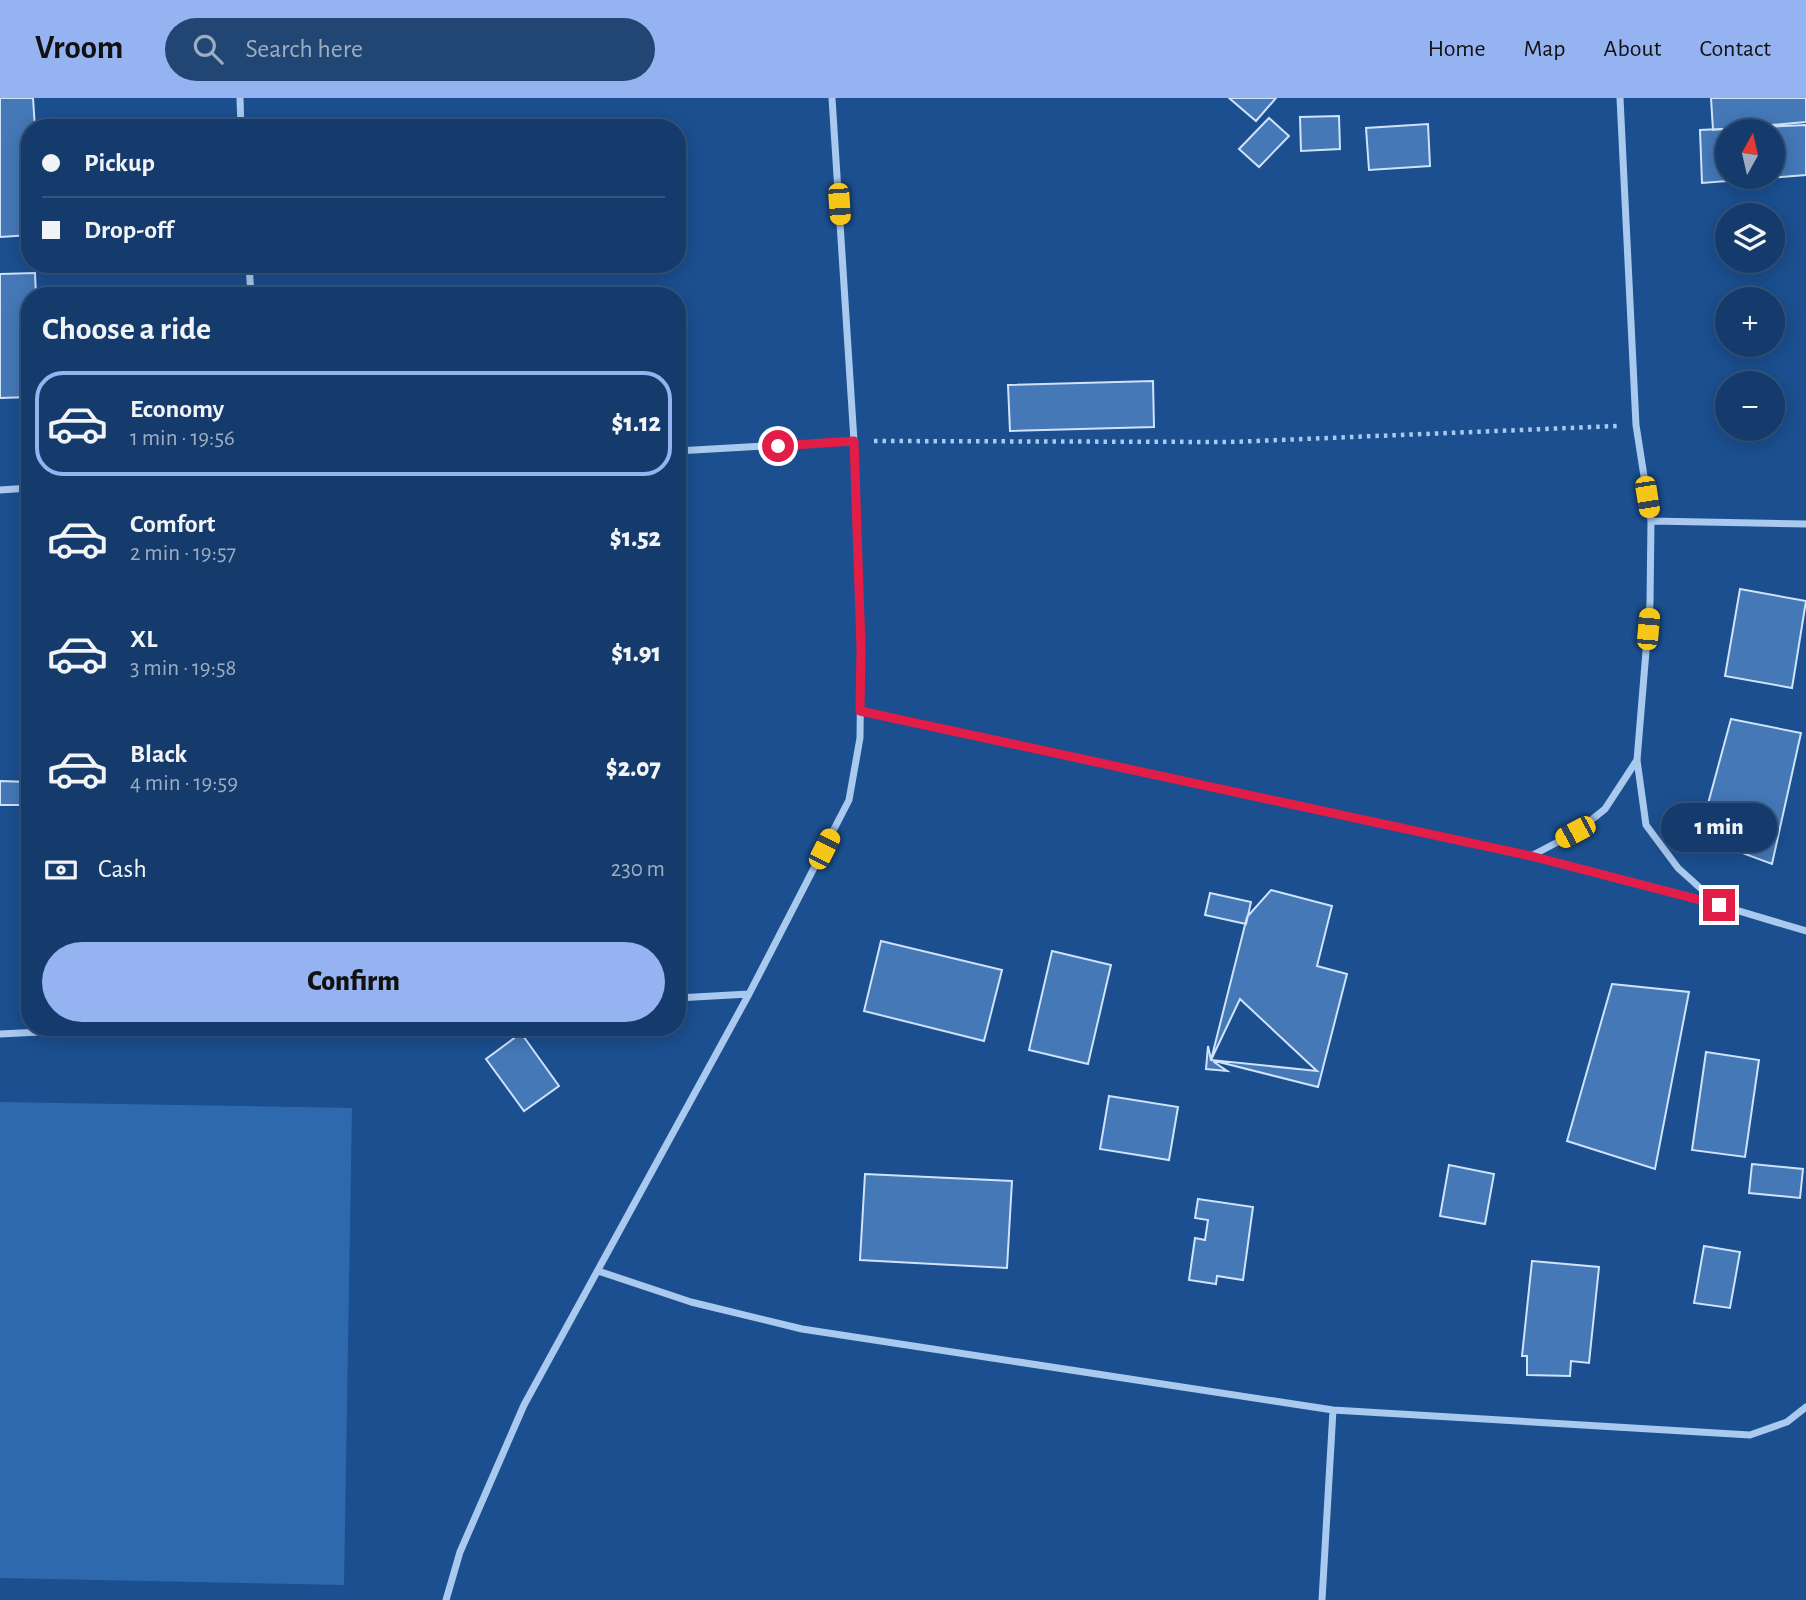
<!DOCTYPE html>
<html lang="en">
<head>
<meta charset="utf-8">
<style>
  :root { --surface:#143b6b; --page:#214673; --text:#f1f3f6; --muted:#9dadc1; --line:#33557e; --accent:#95b2f1 }
  body { margin:0; font-family:"Alegreya Sans",sans-serif; background:var(--page); color:var(--text); height:100vh; display:flex; flex-direction:column; font-size:26px; white-space:nowrap }
  * { box-sizing:border-box; margin:0 }
  p { font-size:23px; color:var(--muted) }
  .icon { flex:none; width:38px; height:38px; fill:none; stroke:currentColor; stroke-width:2; stroke-linecap:round; stroke-linejoin:round }
  .map { position:relative; flex:1; overflow:hidden }
  .sheet { position:absolute; left:21px; top:189px; width:665px; height:749px; display:flex; flex-direction:column; background:var(--surface); border-radius:28px; box-shadow:0 4px 18px #0003,0 0 0 2px var(--line) }
  .sheet>* { flex:none }
  .top-card { position:absolute; left:21px; top:21px; width:665px; height:154px; border-radius:28px; box-shadow:0 4px 18px #0003,0 0 0 2px var(--line); display:grid; align-content:center; height:154px; padding:0 21px; background:var(--surface) }
  .needle { width:46px; rotate:8deg }
  .buttons { position:absolute; left:1715px; top:21px; display:grid; gap:14px }
  .buttons a { display:grid; place-items:center; width:70px; height:70px; border-radius:50%; background:var(--surface); box-shadow:0 4px 18px #0003,0 0 0 2px var(--line); font-size:35px }
  .end { position:absolute; width:32px; height:32px; margin:-16px; border:9px solid #e11d48; background:#fff; box-shadow:0 0 0 4px #fff }
  .from { border-radius:50% }
  .bubble { position:absolute; height:49px; border-radius:24px; background:var(--surface); box-shadow:0 4px 18px #0003,0 0 0 2px var(--line); font-size:23px; font-weight:800; line-height:49px; text-align:center }
  .car { position:absolute; width:21px; height:42px; margin:-21px -10px; border-radius:9px; box-shadow:0 0 5px 2px #0007; background:linear-gradient(#f5c518 24%,#345 0 40%,#f5c518 0 76%,#345 0 86%,#f5c518 0) }
  .top-card b { display:flex; align-items:center; gap:24px; height:66px; font-size:26px }
  .top-card b+b { border-top:2px solid var(--line) }
  .top-card i { width:18px; height:18px; background:var(--text) }
  ul { padding:0; list-style:none }
  li { display:flex; align-items:center; gap:21px; height:105px; margin:0 14px 10px; padding:0 7px; border:4px solid transparent; border-radius:28px }
  li div { flex:1 }
  li b { display:block; font-size:26px }
  li em { font-style:normal; font-weight:800 }
  li.active { border-color:var(--accent) }
  li>.icon { width:63px; height:63px; stroke-width:1.5 }
  h2 { padding:0 21px; font-size:32px; line-height:84px }
  .pay { display:flex; align-items:center; gap:18px; height:77px; padding:0 21px; font-size:26px }
  .pay p { margin-inline-start:auto }
  .action { display:flex; gap:14px; margin-top:auto; padding:14px 21px }
  .action a { flex:1; height:80px; border-radius:42px; background:var(--accent); color:#111; font-size:28px; font-weight:800; line-height:80px; text-align:center }
  header { display:flex; align-items:center; gap:42px; box-sizing:border-box; height:98px; padding:0 35px; background:var(--accent); color:#111 }
  header strong { font-size:33px }
  nav { display:flex; gap:38px; margin-inline-start:auto; font-size:24px }
  .search { width:490px; height:63px; background:var(--page); display:flex; align-items:center; gap:18px; box-sizing:border-box; padding:0 24px; border-radius:38px; color:var(--muted); font-size:26px }
  .map>svg:first-child { display:block }
  .green { fill:#2e69ad }
  .building { fill:#4478b7; stroke:#cfe3fa; stroke-width:2; fill-rule:evenodd }
  .lines { fill:none; stroke-linecap:round; stroke-linejoin:round }
  .path { stroke:#a9c9ee; stroke-width:4.5; stroke-dasharray:3.5 5; stroke-linecap:butt }
  .street { stroke:#a9c9ee; stroke-width:7 }
  .route { stroke:#e11d48; stroke-width:9 }
</style>
</head>
<body>
<header>
<strong>Vroom</strong>
<div class="search"><svg class="icon" aria-label="search" viewBox="0 0 24 24"><circle cx="10" cy="10" r="6"/><path d="M15 15l6 6"/></svg>Search here</div>
<nav><a>Home</a><a>Map</a><a>About</a><a>Contact</a></nav>
</header>
<div class="map">
<svg width="1806" height="1502" viewBox="0 0 1806 1502">
  <rect width="100%" height="100%" fill="#1b4f8f"/>
  <path class="green" d="M0 1004 352 1010 344 1487 0 1480Z"/>
  <path class="building" d="M0 0H33L35 30H30V137L0 139Z
    M1229 0H1276L1256 23Z
    M1711 0H1806V24L1713 32Z
    M1339 18 1340 51 1301 53 1300 19Z
    M1269 20 1289 38 1259 69 1239 51Z
    M1428 26 1430 68 1369 72 1366 30Z
    M1806 27V77L1702 85 1700 32ZM1727 33H1773V79H1727Z
    M35 175 36 198H30V299L0 300V176Z
    M366 192V198H321V197Z
    M155 193 156 198H97V195Z
    M1153 283 1154 329 1010 333 1008 287Z
    M1740 491 1806 503 1792 590 1725 578Z
    M1731 621 1801 635 1772 766 1699 739Z
    M0 683 30 684V707H0Z
    M1271 792 1332 808 1317 868 1347 876 1318 989 1211 962 1247 819Z
    M1210 795 1251 804 1246 826 1205 817Z
    M881 843 1002 872 984 943 864 913Z
    M1052 853 1111 867 1088 966 1029 952Z
    M1612 886 1689 894 1655 1071 1567 1043Z
    M1240 901 1317 973 1211 962Z
    M521 935 559 988 524 1013 486 961Z
    M1208 948 1211 962 1227 973 1206 971Z
    M1706 954 1759 962 1745 1059 1692 1052Z
    M1109 998 1178 1009 1169 1062 1100 1051Z
    M1752 1066 1803 1071 1800 1100 1749 1095Z
    M1449 1067 1494 1076 1485 1126 1440 1118Z
    M865 1076 1012 1083 1007 1170 860 1162Z
    M1198 1101 1253 1109 1243 1182 1217 1178 1216 1186 1189 1182 1195 1140 1205 1142 1208 1122 1195 1120Z
    M1704 1148 1740 1154 1730 1210 1694 1205Z
    M1532 1163 1599 1169 1589 1265 1571 1263 1570 1278 1527 1277V1258H1522Z"/>
  <g class="lines">
    <path class="path" d="M874 343 1231 344 1617 328"/>
    <path class="street" d="M240 0 241 30
      M1620 0 1636 327 1651 423 1650 505 1637 662 1646 727 1678 770 1719 807 1806 833
      M249 166 251 198
      M677 353 854 343
      M0 392 30 390
      M1651 423 1806 426
      M860 613 1531 758 1575 735 1605 711 1637 662
      M1532 758 1717 806
      M677 900 749 896 849 702 860 640 861 550 854 343 832 0
      M0 936 141 929
      M598 1173 691 1204 802 1231 1333 1312 1750 1337 1787 1324 1806 1309
      M446 1502 460 1454 524 1307 749 896
      M1322 1502 1333 1312"/>
  </g>
  <g class="lines">
    <path class="route" d="M778 348 854 343 861 550 860 613 1531 758 1719 807"/>
  </g>
</svg>
<div class="buttons">
<a><svg class="needle" viewBox="-14 -14 28 28"><path d="M0-13l5 13h-10z" fill="#e53935"/><path d="M0 13l5-13h-10z" fill="#9dadc1"/></svg></a>
<a><svg class="icon" aria-label="layers" viewBox="0 0 24 24"><path d="M12 4l9 5-9 5-9-5zM3 14l9 5 9-5"/></svg></a>
<a>+</a>
<a>−</a>
</div>
<i class="end from" style="left:778px;top:348px"></i>
<i class="end" style="left:1719px;top:807px"></i>
<div class="bubble" style="left:1661px;top:705px;width:116px">1 min</div>
<i class="car" style="left:839px;top:106px;rotate:176deg"></i>
<i class="car" style="left:1647px;top:399px;rotate:171deg"></i>
<i class="car" style="left:1648px;top:531px;rotate:5deg"></i>
<i class="car" style="left:1575px;top:734px;rotate:242deg"></i>
<i class="car" style="left:824px;top:751px;rotate:27deg"></i>
<div class="top-card">
<b><i class="from"></i>Pickup</b>
<b><i></i>Drop-off</b>
</div>
<section class="sheet">
<h2>Choose a ride</h2>
<ul>
<li class="active"><svg class="icon" aria-label="car" viewBox="0 0 24 24"><path d="M5 17H2v-5l4-1 3-4h7l3 4 3 1v5h-3M9 17h6M6 11h13"/><circle cx="7" cy="17" r="2"/><circle cx="17" cy="17" r="2"/></svg><div><b>Economy</b><p>1 min · 19:56</p></div><em>$1.12</em></li>
<li><svg class="icon" aria-label="car" viewBox="0 0 24 24"><path d="M5 17H2v-5l4-1 3-4h7l3 4 3 1v5h-3M9 17h6M6 11h13"/><circle cx="7" cy="17" r="2"/><circle cx="17" cy="17" r="2"/></svg><div><b>Comfort</b><p>2 min · 19:57</p></div><em>$1.52</em></li>
<li><svg class="icon" aria-label="car" viewBox="0 0 24 24"><path d="M5 17H2v-5l4-1 3-4h7l3 4 3 1v5h-3M9 17h6M6 11h13"/><circle cx="7" cy="17" r="2"/><circle cx="17" cy="17" r="2"/></svg><div><b>XL</b><p>3 min · 19:58</p></div><em>$1.91</em></li>
<li><svg class="icon" aria-label="car" viewBox="0 0 24 24"><path d="M5 17H2v-5l4-1 3-4h7l3 4 3 1v5h-3M9 17h6M6 11h13"/><circle cx="7" cy="17" r="2"/><circle cx="17" cy="17" r="2"/></svg><div><b>Black</b><p>4 min · 19:59</p></div><em>$2.07</em></li>
</ul>
<div class="pay"><svg class="icon" aria-label="cash" viewBox="0 0 24 24"><path d="M3 7h18v10H3z"/><circle cx="12" cy="12" r="2"/></svg>Cash<p>230 m</p></div>
<div class="action"><a>Confirm</a></div>
</section>
</div>
</body>
</html>
